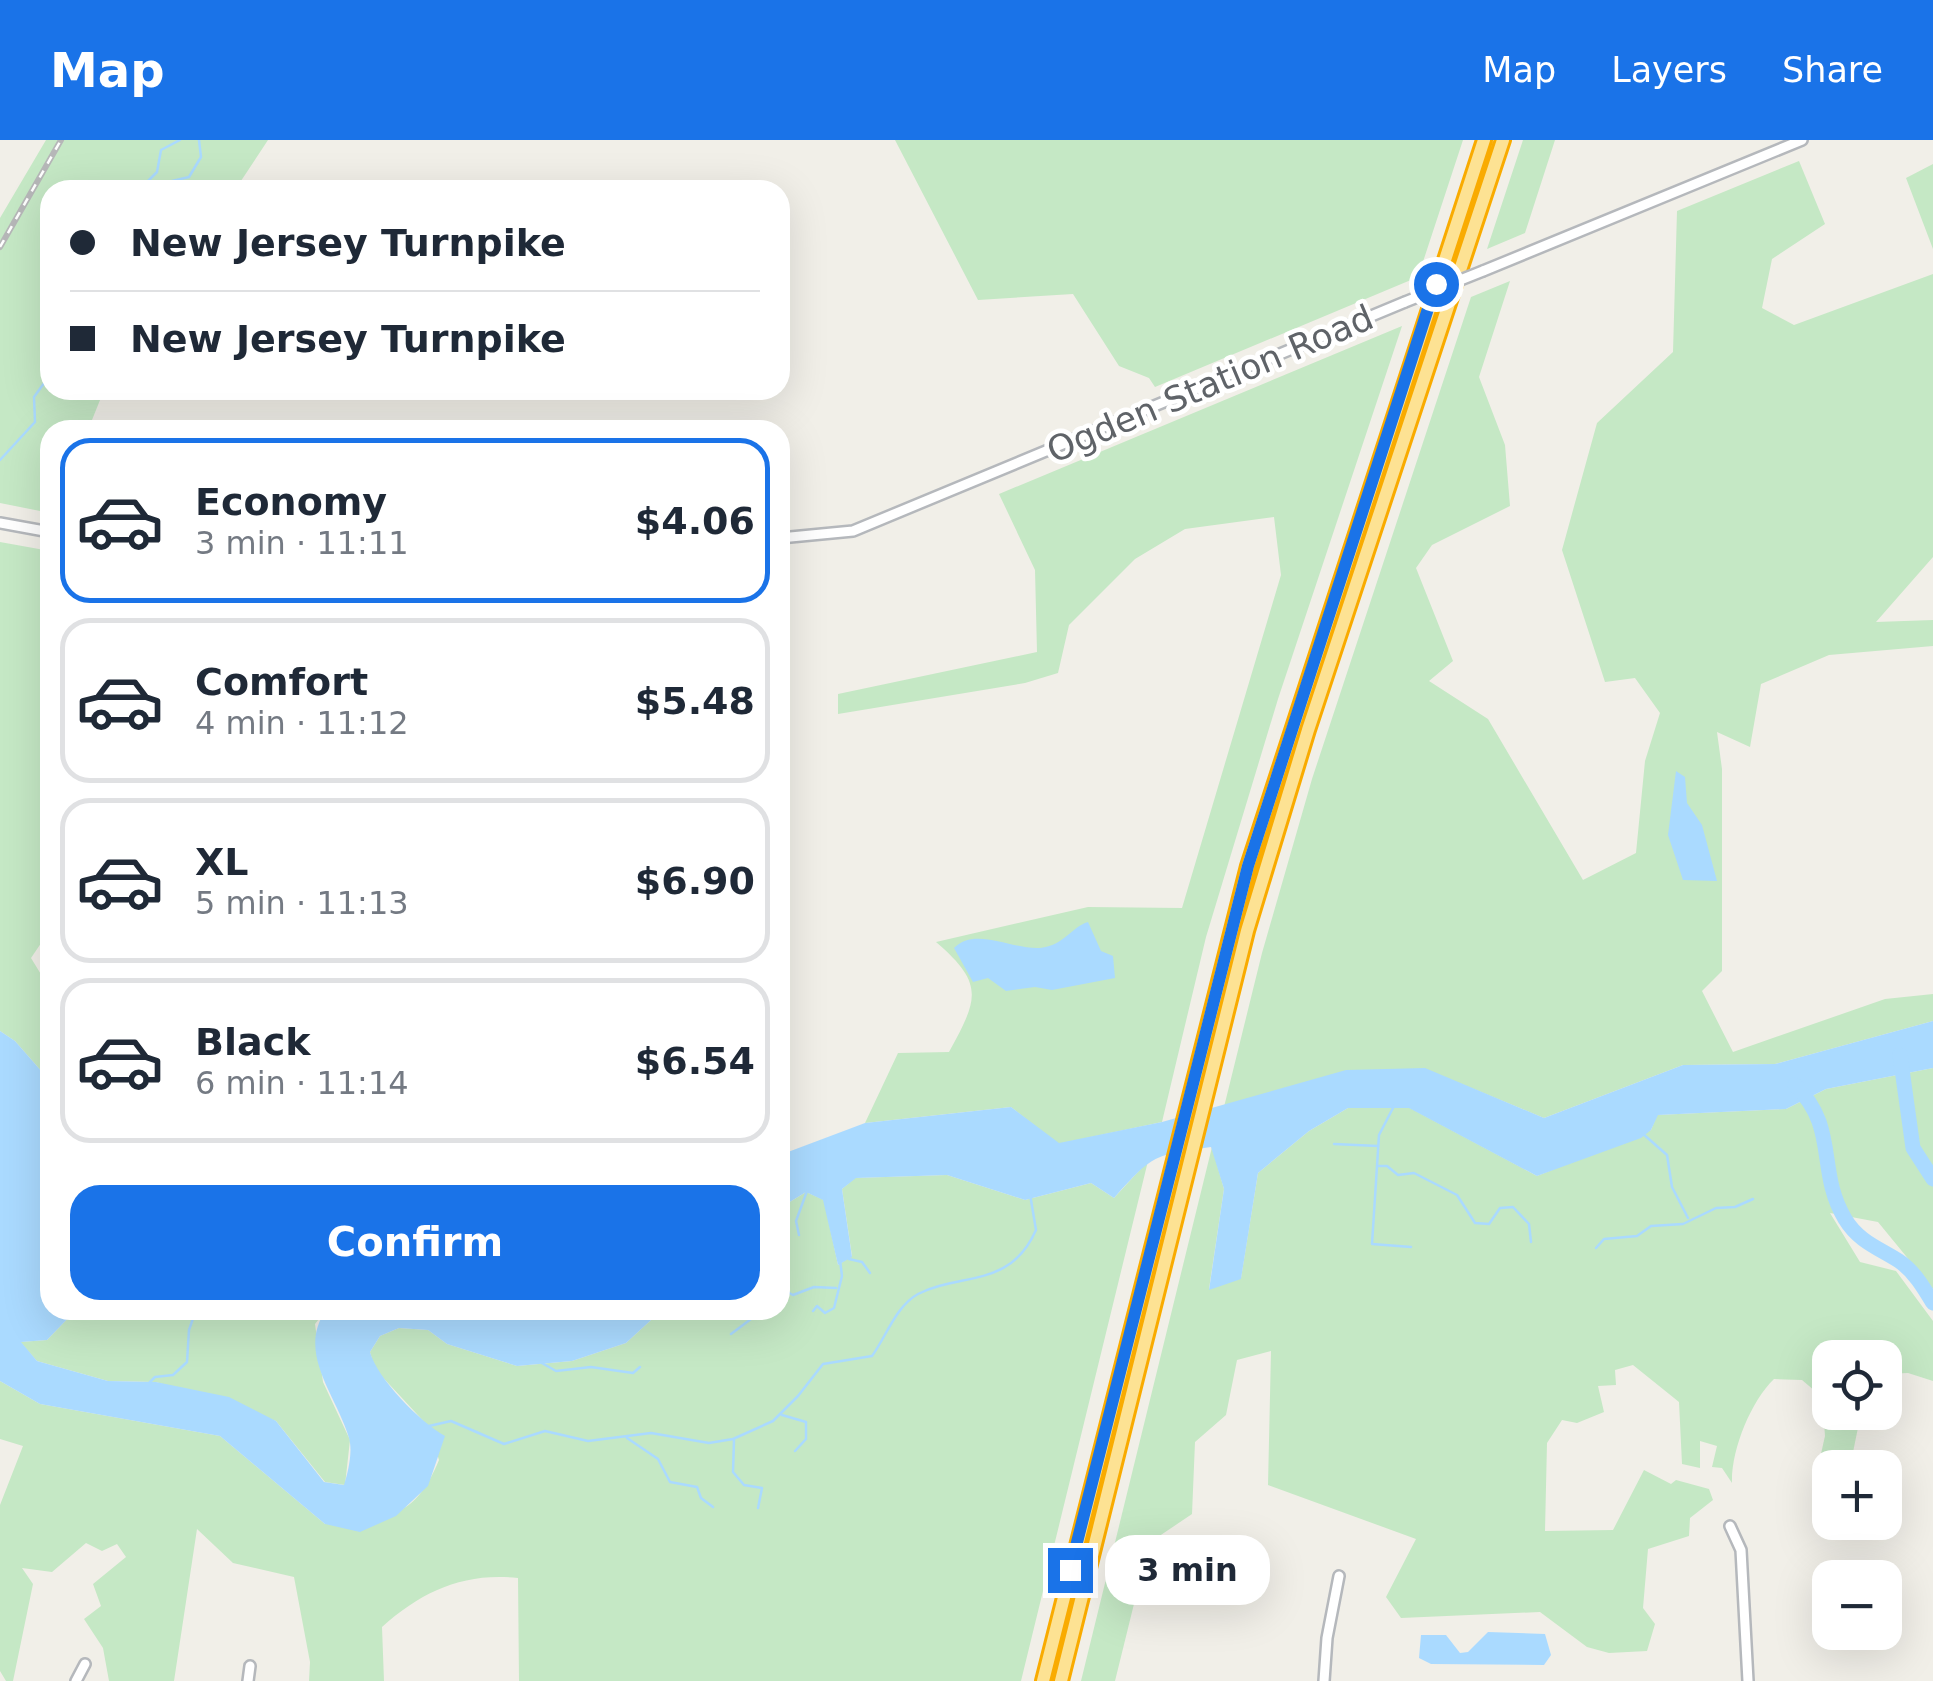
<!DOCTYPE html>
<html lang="en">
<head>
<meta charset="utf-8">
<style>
  :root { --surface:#fff; --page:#f6f6f7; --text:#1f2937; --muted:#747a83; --line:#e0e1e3; --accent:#1a73e8 }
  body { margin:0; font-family:"DejaVu Sans",sans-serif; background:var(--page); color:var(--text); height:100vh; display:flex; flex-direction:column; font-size:38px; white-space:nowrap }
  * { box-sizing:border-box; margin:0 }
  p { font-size:32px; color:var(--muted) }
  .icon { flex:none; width:55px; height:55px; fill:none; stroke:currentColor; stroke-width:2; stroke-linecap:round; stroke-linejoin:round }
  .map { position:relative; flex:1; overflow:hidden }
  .sheet { position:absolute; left:40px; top:280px; width:750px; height:900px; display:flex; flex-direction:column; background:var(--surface); border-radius:30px; box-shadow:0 10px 40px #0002 }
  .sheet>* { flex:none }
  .guide { position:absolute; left:40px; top:40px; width:750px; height:220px; border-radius:30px; box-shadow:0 10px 40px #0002; display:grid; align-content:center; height:220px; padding:0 30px; background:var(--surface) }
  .buttons { position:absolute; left:1812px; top:1200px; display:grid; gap:20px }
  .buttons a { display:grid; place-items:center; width:90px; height:90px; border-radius:20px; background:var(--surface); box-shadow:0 10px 40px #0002; font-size:50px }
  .end { position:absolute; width:45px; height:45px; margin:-22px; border:12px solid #1a73e8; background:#fff; box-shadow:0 0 0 5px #fff }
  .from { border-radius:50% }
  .bubble { position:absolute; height:70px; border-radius:30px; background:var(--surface); box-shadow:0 10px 40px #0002; font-size:32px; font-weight:800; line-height:70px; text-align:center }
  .guide b { display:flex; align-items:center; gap:35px; height:95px; font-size:38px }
  .guide b+b { border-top:2px solid var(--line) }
  .guide i { width:25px; height:25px; background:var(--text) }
  ul { padding:18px 0 0; list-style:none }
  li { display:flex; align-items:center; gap:30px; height:165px; margin:0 20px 15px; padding:0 10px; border:5px solid var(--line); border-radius:30px }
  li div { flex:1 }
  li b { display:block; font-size:38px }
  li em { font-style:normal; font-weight:800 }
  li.current { border-color:var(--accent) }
  li>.icon { width:90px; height:90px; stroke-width:1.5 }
  .button { display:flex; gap:20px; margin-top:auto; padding:20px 30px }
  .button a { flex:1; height:115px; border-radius:30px; background:var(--accent); color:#fff; font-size:40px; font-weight:800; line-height:115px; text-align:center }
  header { display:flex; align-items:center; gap:60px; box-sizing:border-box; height:140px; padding:0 50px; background:var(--accent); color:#fff }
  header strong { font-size:48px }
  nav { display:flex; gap:55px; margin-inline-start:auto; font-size:35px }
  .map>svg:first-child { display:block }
  .green { fill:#c5e8c5 }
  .water { fill:#aadaff }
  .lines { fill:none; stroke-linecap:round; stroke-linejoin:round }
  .stream { stroke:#aadaff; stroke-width:2.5 }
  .river { stroke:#aadaff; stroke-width:15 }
  .minor-casing { stroke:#b5b8bc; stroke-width:14 }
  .highway-casing { stroke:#f9ab00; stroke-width:18 }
  .minor { stroke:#fff; stroke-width:9 }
  .highway { stroke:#fde293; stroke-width:12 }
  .rail-casing { stroke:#b6b7b8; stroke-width:6 }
  .rail { stroke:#fff; stroke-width:2.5; stroke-dasharray:8; stroke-linecap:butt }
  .minor-bridge-casing { stroke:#b5b8bc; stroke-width:14; stroke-linecap:butt }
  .minor-bridge { stroke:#fff; stroke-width:9 }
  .route { stroke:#1a73e8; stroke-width:12 }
  .labels { text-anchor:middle; stroke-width:9; stroke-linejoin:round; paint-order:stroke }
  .street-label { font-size:35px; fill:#5f6368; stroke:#fff }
</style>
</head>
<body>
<header>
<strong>Map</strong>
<nav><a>Map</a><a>Layers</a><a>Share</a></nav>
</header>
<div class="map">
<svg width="1933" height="1541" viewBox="0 0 1933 1541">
  <rect width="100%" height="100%" fill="#f1efe8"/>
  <path class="green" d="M46 0H268L235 50H50V250H104L88 290H50V373L0 363V78Z
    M895 0H1463L1418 137 1155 247 1149 238 1119 226 1073 154 978 160Z
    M1523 0H1555L1525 93 1487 109Z
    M1799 21 1825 84 1772 119 1762 168 1794 185 1933 134V417L1876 482 1933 480V506L1829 515 1761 544 1750 607 1717 592 1722 629V831L1702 851 1733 912 1885 859 1933 854V881L1775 924 1683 925 1544 978 1425 929 1224 967 1262 813 1312 639 1471 157 1510 141 1479 237 1505 305 1510 366 1432 405 1416 428 1453 521 1429 541 1488 579 1583 740 1636 713 1645 621 1660 573 1635 538 1605 542 1562 410 1597 283 1673 212 1677 71Z
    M1933 24V109L1906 38Z
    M1402 186 1278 559 1206 797 1162 982 1058 1004 1011 967 865 983 898 913 949 912C978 859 985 844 936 802L1088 767 1182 768 1281 435 1274 377 1185 389 1135 419 1069 485 1058 533 1025 543 838 574V554L1037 512 1035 430 999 354Z
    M0 402 50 411V790L31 818 50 849V941L15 901 0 891Z
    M1933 928V1149L1878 1082 1830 1073 1860 1122 1896 1131 1933 1181V1241L1908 1233 1885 1234V1218H1830V1272L1861 1273 1850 1327H1818L1825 1296 1822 1257 1802 1240 1774 1239C1751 1261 1731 1310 1732 1343L1722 1328 1712 1327 1717 1306 1700 1301V1328L1682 1324 1679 1262 1633 1225 1615 1230 1616 1245 1598 1246 1604 1272 1577 1283 1562 1280 1547 1303 1545 1391 1613 1390 1644 1330 1671 1344 1676 1340 1709 1349 1713 1360 1690 1378 1689 1396 1648 1409 1643 1468 1655 1484 1647 1511 1609 1513 1587 1507 1540 1472 1401 1478 1386 1457 1416 1399 1268 1345 1271 1211 1237 1220 1226 1275 1195 1302 1192 1374 1149 1403 1115 1541H1081L1212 1007 1224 1049 1209 1149 1241 1138 1258 1033 1309 991 1348 968 1408 967 1537 1036 1651 990 1657 975 1786 969 1826 949Z
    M1148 1021 1021 1541H519L518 1438C464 1432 422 1451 382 1487L384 1541H309L310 1522 294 1437 233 1423 197 1389 174 1541H109L103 1508 84 1479 101 1466 93 1444 126 1417 117 1404 102 1411 86 1403 52 1432 22 1428 33 1444 13 1541H6L0 1531V1365L23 1306 0 1299V1241L40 1264 220 1296 325 1384C385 1377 413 1383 439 1320L428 1286 375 1229 370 1212 380 1196 399 1188 428 1190 447 1204 517 1226 572 1221 626 1203 662 1170H780V1068L806 1052 824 1060 838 1125 852 1116 842 1049 855 1038 947 1035 1025 1060 1091 1043 1114 1058Z
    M76 1170H326L315 1184 323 1242 350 1300 345 1345 325 1342 276 1281 156 1242 108 1241 37 1221 20 1202 47 1200Z"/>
  <path class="water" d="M1676 631 1685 637 1687 663 1702 685 1717 741 1683 740 1668 695Z
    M1088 782 1101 811 1113 816 1115 838 1052 850 1035 847 1006 851 988 838 973 842 954 808C975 786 1013 810 1040 808 1065 805 1071 787 1088 782Z
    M1933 881V928L1826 949 1786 969 1658 975 1651 990 1641 998 1537 1036 1409 968H1348L1309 991 1258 1033 1241 1139 1209 1150 1224 1049 1211 1007C1152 1016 1155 1013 1114 1058L1091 1043 1025 1060 947 1035 856 1038 842 1049 852 1117 838 1125 823 1060 806 1052 780 1068V1015L865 983 1011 967 1059 1003 1162 982 1346 930 1425 928 1544 978 1683 925 1775 924Z
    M0 891 15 901 50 941V1170H76L47 1200 21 1202 37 1221 108 1241 156 1242 229 1257 276 1281 324 1342 344 1345C348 1332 353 1312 349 1298 337 1256 296 1213 326 1170H662L626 1203 572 1221 517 1226 447 1204 428 1190 399 1188 380 1196 370 1212C377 1238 420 1282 445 1296L428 1346 396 1376 360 1392 325 1384 220 1296 40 1264 0 1241Z
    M1488 1492 1545 1494 1551 1515 1544 1525 1431 1524 1419 1518 1421 1495H1446L1460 1513 1468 1512Z"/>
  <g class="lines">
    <path class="stream" d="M125 50H130
      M139 50 157 32 161 10 180 0
      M159 50 172 41 189 37 201 17 199 0
      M0 320 35 282 34 257 50 235
      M1394 966 1379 995 1372 1104 1411 1107
      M1642 993 1667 1015 1672 1047 1688 1078
      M1334 1004 1378 1006
      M1377 1026H1387L1398 1035 1414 1033 1457 1055 1475 1083 1489 1084 1500 1068 1513 1067 1529 1084 1531 1102
      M799 1095 796 1081 807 1051
      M1596 1108 1604 1099 1637 1096 1651 1086 1683 1084 1716 1068 1735 1067 1753 1059
      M849 1119 862 1122 870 1133
      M780 1148 793 1155 814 1147 836 1148
      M813 1171 817 1166 825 1173 834 1168 842 1136 840 1120
      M731 1194 763 1170
      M540 1222 556 1231 591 1227 633 1233 640 1227
      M150 1242 155 1237 173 1235 187 1222 189 1190 196 1170
      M782 1275 806 1282V1299L795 1311
      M429 1286 451 1281 504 1304 545 1291 588 1301 651 1293 709 1303 733 1299 773 1281 798 1256 823 1224 872 1216C886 1197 896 1166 918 1154 961 1132 1010 1149 1036 1090L1030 1054
      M627 1298 658 1319 670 1342 697 1347 701 1358 713 1367
      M734 1300 733 1332 744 1345 762 1348 758 1368"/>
    <path class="river" d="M1900 915 1913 1008 1933 1039
      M1795 945C1839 988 1816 1030 1845 1079 1859 1102 1879 1108 1899 1121 1914 1131 1924 1148 1933 1163"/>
    <defs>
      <path id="minor" d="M1483 131 1802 0
        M0 383 50 392
        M780 398 853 391 1405 162
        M1730 1386 1741 1410 1748 1541
        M76 1541 85 1524
        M248 1541 250 1526
        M1324 1541 1327 1498 1339 1436"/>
      <path id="highway" d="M1043 1541 1248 726 1484 0
        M1061 1541 1247 791 1308 590 1503 0"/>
    </defs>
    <use href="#minor" class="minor-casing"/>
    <use href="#highway" class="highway-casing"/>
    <use href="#minor" class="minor"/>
    <use href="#highway" class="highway"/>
    <defs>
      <path id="rail" d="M0 107 61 0"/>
    </defs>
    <use href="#rail" class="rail-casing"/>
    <use href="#rail" class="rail"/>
    <defs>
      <path id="minor-bridge" d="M1405 162 1483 131"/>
    </defs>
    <use href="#minor-bridge" class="minor-bridge-casing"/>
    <use href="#minor-bridge" class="minor-bridge"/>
  </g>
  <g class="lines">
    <path class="route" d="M1070 1430 1248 726 1436 144"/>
  </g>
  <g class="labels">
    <g class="street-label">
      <text transform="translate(1210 244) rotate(-23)" y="12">Ogden Station Road</text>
    </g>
  </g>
</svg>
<div class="buttons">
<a><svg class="icon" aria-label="locate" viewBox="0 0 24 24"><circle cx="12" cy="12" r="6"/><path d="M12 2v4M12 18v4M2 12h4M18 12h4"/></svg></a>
<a>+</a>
<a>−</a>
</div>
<i class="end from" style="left:1436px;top:144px"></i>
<i class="end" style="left:1070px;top:1430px"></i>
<div class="bubble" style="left:1105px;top:1395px;width:165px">3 min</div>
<div class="guide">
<b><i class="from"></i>New Jersey Turnpike</b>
<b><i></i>New Jersey Turnpike</b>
</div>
<section class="sheet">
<ul>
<li class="current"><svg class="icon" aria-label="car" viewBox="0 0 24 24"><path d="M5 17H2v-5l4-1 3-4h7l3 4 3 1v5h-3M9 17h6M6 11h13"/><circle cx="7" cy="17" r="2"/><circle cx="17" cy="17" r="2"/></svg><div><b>Economy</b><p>3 min · 11:11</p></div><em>$4.06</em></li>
<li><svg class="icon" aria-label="car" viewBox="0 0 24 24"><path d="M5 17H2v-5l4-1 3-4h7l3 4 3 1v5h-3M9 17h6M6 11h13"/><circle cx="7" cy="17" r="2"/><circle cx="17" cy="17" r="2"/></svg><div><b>Comfort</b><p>4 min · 11:12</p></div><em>$5.48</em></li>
<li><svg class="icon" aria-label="car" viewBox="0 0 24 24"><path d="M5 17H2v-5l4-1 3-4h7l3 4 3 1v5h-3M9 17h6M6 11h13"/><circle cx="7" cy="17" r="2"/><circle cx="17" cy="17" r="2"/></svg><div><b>XL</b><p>5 min · 11:13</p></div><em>$6.90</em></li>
<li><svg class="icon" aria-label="car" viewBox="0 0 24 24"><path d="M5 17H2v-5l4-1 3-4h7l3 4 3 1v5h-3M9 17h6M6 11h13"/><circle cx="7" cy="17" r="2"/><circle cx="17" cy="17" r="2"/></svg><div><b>Black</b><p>6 min · 11:14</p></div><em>$6.54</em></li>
</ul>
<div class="button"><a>Confirm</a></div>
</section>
</div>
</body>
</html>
